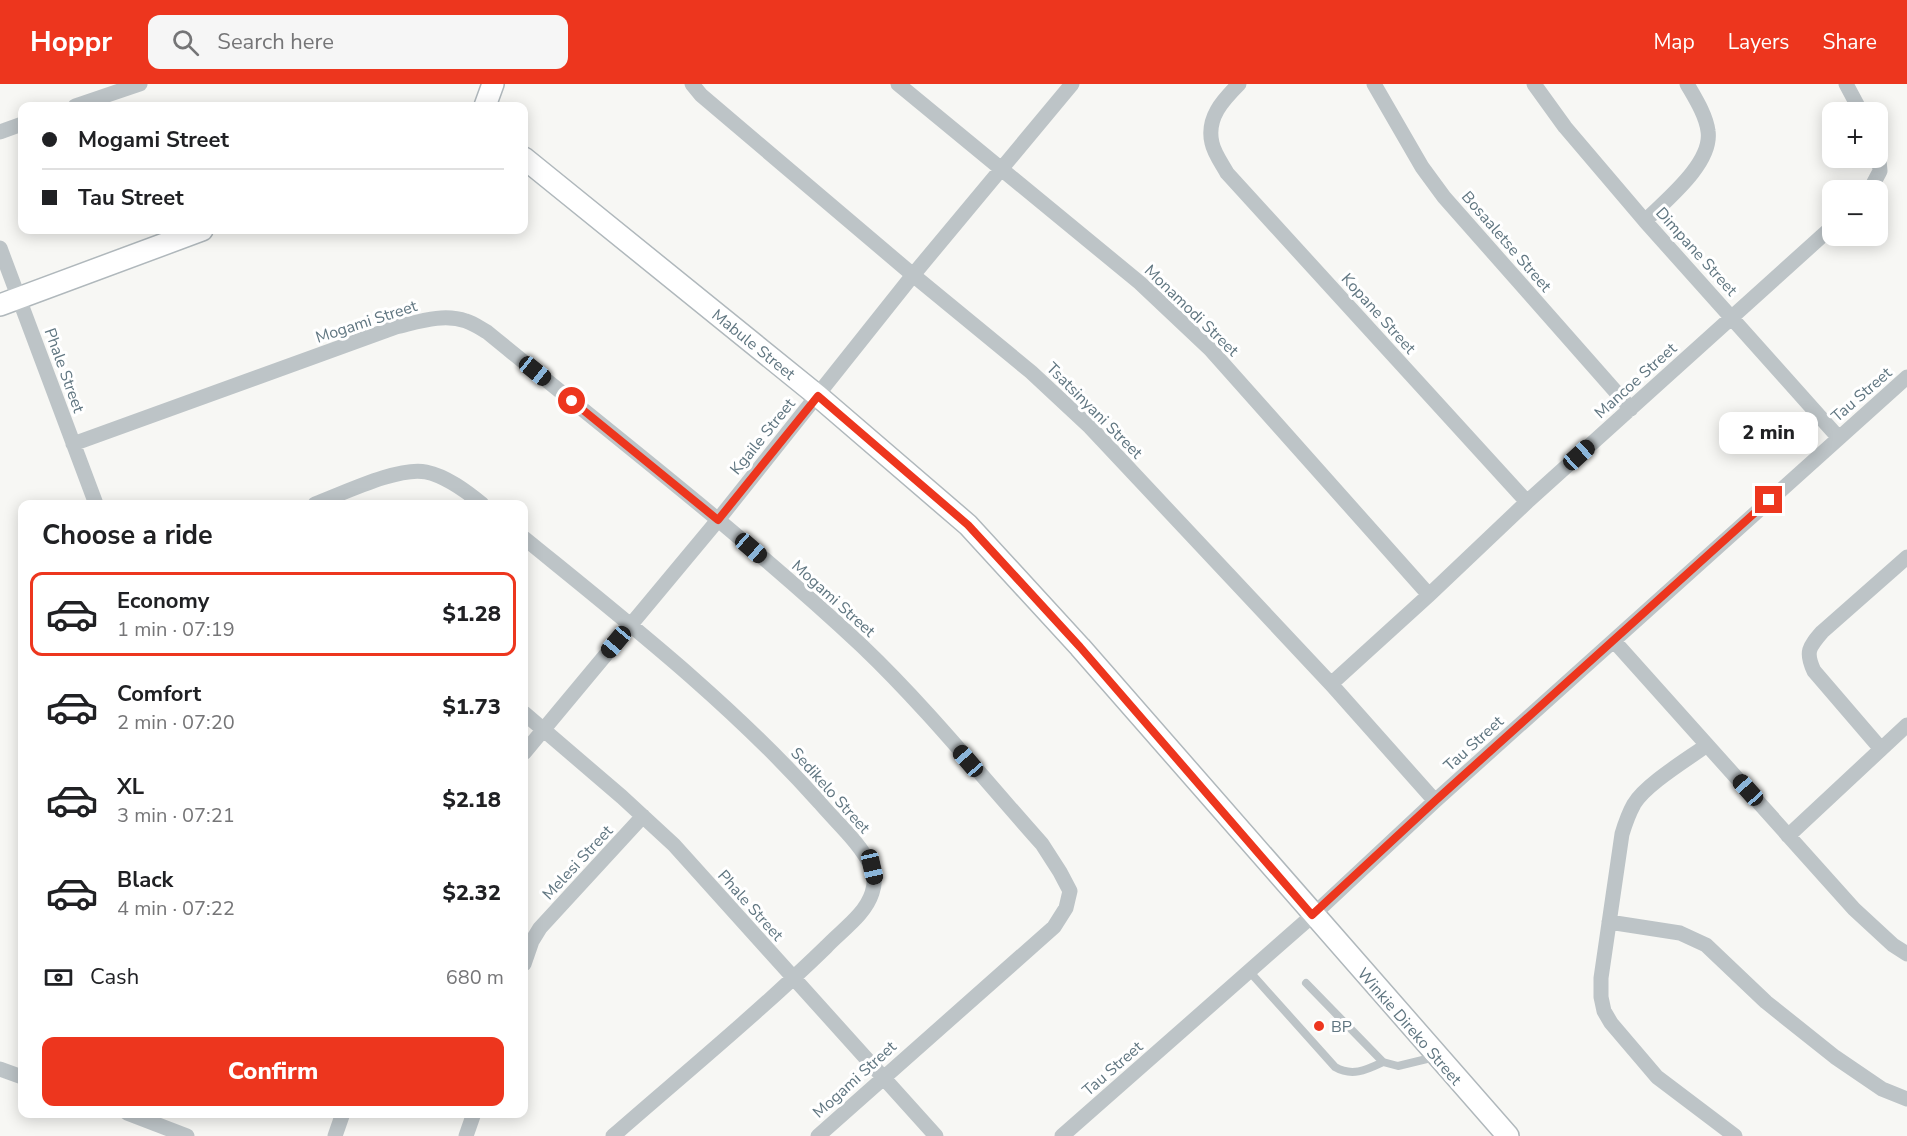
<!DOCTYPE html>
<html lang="en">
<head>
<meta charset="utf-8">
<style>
  :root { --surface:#fff; --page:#f6f6f6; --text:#202124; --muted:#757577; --line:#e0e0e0; --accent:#ed361e }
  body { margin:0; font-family:"Nunito Sans",sans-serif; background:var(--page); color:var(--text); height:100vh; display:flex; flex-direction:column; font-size:22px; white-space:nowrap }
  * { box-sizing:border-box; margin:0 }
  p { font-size:20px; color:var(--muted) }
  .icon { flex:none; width:33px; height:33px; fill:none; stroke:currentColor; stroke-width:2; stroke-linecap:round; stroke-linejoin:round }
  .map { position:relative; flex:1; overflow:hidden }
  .details { position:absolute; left:18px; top:416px; width:510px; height:618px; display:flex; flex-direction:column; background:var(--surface); border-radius:12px; box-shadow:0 3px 15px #0003 }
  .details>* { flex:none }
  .banner { position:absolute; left:18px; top:18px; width:510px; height:132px; border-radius:12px; box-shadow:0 3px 15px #0003; display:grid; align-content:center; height:132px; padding:0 24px; background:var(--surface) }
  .buttons { position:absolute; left:1822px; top:18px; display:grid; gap:12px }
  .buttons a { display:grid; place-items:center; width:66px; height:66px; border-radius:12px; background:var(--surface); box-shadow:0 3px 15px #0003; font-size:30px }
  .end { position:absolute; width:27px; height:27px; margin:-14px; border:8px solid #ed361e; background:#fff; box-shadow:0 0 0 3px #fff }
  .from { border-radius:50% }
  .bubble { position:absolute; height:42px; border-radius:12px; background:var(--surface); box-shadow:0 3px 15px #0003; font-size:20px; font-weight:800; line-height:42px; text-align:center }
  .car { position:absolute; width:18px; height:36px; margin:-18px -9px; border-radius:8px; box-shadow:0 0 4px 2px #0007; background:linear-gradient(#222 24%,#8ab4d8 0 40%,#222 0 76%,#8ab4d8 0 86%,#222 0) }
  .banner b { display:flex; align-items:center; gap:21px; height:57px; font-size:22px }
  .banner b+b { border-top:2px solid var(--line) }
  .banner i { width:15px; height:15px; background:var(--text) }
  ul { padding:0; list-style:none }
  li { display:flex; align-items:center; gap:18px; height:84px; margin:0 12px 9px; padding:0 12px; border:3px solid transparent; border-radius:12px }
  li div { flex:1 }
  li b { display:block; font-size:22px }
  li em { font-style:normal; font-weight:800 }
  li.active { border-color:var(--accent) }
  li>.icon { width:54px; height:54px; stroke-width:1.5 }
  h2 { padding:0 24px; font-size:27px; line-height:72px }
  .pay { display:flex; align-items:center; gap:15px; height:66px; padding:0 24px; font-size:22px }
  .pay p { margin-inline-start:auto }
  .button { display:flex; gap:12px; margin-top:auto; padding:12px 24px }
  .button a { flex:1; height:69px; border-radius:12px; background:var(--accent); color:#fff; font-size:24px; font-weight:800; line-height:69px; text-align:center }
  header { display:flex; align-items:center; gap:36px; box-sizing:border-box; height:84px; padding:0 30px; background:var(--accent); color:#fff }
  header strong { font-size:28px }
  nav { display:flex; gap:33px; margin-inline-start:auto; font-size:21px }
  .search { width:420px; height:54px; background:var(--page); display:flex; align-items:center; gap:15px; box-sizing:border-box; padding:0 21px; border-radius:12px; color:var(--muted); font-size:22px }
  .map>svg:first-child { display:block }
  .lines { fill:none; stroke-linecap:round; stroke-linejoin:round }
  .secondary-casing { stroke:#b0b8bc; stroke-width:24 }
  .lane { stroke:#bdc4c7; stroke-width:8 }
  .street { stroke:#bdc4c7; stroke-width:15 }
  .secondary { stroke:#fff; stroke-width:21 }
  .route { stroke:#ed361e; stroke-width:8 }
  .poi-dot { fill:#ed361e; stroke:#fff; stroke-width:2 }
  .labels { text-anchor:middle; stroke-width:6; stroke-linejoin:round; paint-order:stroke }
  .street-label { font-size:16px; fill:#607681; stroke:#fff }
  .poi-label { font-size:16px; fill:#607681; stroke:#fff; text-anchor:start }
</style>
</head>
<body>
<header>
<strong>Hoppr</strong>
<div class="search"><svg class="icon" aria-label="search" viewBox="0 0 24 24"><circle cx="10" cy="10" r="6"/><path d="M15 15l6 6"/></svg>Search here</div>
<nav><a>Map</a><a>Layers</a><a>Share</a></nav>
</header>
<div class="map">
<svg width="1907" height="1052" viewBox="0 0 1907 1052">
  <rect width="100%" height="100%" fill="#f7f7f4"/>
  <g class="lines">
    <defs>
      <path id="secondary" d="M485 22 493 0
        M524 74 818 312 968 441 1080 563 1508 1052
        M0 221 202 146"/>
    </defs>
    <use href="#secondary" class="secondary-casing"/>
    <path class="lane" d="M1249 887 1335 983C1352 993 1366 986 1383 978
      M1306 899 1383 978 1398 982 1435 973"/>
    <path class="street" d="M692 0 701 11 913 191 1031 288 1090 343 1331 600 1435 717
      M898 0 1140 199 1210 265 1429 511
      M1239 0C1223 16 1206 34 1212 59 1214 69 1222 80 1227 89L1527 418
      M1374 0 1422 83 1444 113 1631 325
      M1534 0 1565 43 1645 137 1838 353
      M1846 0 1861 28
      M75 22 140 0
      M0 48 22 40
      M1870 106 1880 87 1878 65
      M1645 137C1666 116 1713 79 1708 47 1706 31 1695 14 1687 0
      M0 164 96 420
      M73 360 396 243C418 238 443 229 466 237 473 239 480 244 487 248 613 351 743 451 862 562 926 623 983 694 1042 760L1060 788 1070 807 1066 824 1054 843 818 1052
      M315 420C342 410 399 382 426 388 446 392 466 407 482 420
      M524 454C626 537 732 620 820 719 837 739 860 759 871 782 875 790 875 800 872 809 865 831 842 846 826 863 758 929 684 990 613 1052
      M1614 557 1854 825 1893 861 1907 870
      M1331 600 1429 511 1527 418 1833 142
      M524 629 622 713 674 761 936 1052
      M1707 661C1688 675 1646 700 1634 720 1629 729 1625 740 1622 750L1601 894V913L1604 927 1611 939 1657 993 1735 1052
      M1881 665 1814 587C1805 568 1809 563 1822 548L1907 473
      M524 669 718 436 913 191 1072 0
      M1788 752 1907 641
      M1609 838 1680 849 1706 861 1766 918 1835 973 1882 1005 1907 1015
      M524 880 532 857 540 844 643 732
      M0 985 22 993
      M127 1029 187 1052
      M335 1052 343 1029
      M466 1052 474 1029
      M1062 1052 1313 831 1435 717 1907 293"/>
    <use href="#secondary" class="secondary"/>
  </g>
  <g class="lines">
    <path class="route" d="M572 317 718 436 818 312 968 441 1080 563 1312 831 1435 717 1769 416"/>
  </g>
  <circle class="poi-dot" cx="1319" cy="942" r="6"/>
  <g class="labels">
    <g class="street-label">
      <text transform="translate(1507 157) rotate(49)" y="6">Bosaaletse Street</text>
      <text transform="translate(1697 167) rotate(48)" y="6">Dimpane Street</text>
      <text transform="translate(1192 226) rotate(44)" y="6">Monamodi Street</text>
      <text transform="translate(1379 229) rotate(48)" y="6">Kopane Street</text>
      <text transform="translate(366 237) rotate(-18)" y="6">Mogami Street</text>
      <text transform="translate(754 260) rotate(39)" y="6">Mabule Street</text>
      <text transform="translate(65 286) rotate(70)" y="6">Phale Street</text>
      <text transform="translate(1635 296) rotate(-42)" y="6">Mancoe Street</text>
      <text transform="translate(1861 310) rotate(-41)" y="6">Tau Street</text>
      <text transform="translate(1095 326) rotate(45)" y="6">Tsatsinyani Street</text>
      <text transform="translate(762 352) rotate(-51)" y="6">Kgaile Street</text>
      <text transform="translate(834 514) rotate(42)" y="6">Mogami Street</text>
      <text transform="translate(1473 659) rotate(-42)" y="6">Tau Street</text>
      <text transform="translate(831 706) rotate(48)" y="6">Sedikelo Street</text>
      <text transform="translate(577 778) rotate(-47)" y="6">Melesi Street</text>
      <text transform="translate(751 821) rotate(48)" y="6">Phale Street</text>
      <text transform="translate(1410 942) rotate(49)" y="6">Winkie Direko Street</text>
      <text transform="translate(1112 984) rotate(-41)" y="6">Tau Street</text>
      <text transform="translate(854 995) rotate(-42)" y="6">Mogami Street</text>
    </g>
    <g class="poi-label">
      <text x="1331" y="948">BP</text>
    </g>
  </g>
</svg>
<div class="buttons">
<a>+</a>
<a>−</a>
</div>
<i class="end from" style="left:572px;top:317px"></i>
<i class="end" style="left:1769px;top:416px"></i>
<div class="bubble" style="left:1719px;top:328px;width:99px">2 min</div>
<i class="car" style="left:535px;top:287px;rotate:129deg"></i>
<i class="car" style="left:1579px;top:371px;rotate:48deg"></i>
<i class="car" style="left:751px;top:464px;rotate:131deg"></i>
<i class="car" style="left:616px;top:558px;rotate:220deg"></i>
<i class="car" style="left:968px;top:677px;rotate:319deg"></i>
<i class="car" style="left:1748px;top:706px;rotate:318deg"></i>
<i class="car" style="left:872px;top:783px;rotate:167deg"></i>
<div class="banner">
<b><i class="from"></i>Mogami Street</b>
<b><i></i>Tau Street</b>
</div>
<section class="details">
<h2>Choose a ride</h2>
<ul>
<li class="active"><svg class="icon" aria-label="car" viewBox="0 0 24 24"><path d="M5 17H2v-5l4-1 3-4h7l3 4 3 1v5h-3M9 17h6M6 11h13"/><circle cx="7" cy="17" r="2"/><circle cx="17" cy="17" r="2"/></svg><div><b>Economy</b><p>1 min · 07:19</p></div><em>$1.28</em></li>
<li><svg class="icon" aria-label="car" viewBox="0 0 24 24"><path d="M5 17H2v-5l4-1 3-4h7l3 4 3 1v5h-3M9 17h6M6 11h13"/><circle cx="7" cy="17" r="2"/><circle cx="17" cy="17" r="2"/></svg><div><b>Comfort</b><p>2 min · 07:20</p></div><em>$1.73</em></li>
<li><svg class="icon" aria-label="car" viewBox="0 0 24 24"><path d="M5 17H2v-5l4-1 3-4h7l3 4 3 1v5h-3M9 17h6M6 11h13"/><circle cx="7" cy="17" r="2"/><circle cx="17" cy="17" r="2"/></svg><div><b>XL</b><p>3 min · 07:21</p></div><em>$2.18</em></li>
<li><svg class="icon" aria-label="car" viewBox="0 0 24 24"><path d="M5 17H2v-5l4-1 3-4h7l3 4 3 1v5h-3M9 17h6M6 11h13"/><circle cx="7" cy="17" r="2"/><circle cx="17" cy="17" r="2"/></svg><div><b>Black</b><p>4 min · 07:22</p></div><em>$2.32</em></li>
</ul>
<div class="pay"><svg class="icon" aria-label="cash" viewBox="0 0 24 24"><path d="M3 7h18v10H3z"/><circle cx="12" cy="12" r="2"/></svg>Cash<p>680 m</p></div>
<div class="button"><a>Confirm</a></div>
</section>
</div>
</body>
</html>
